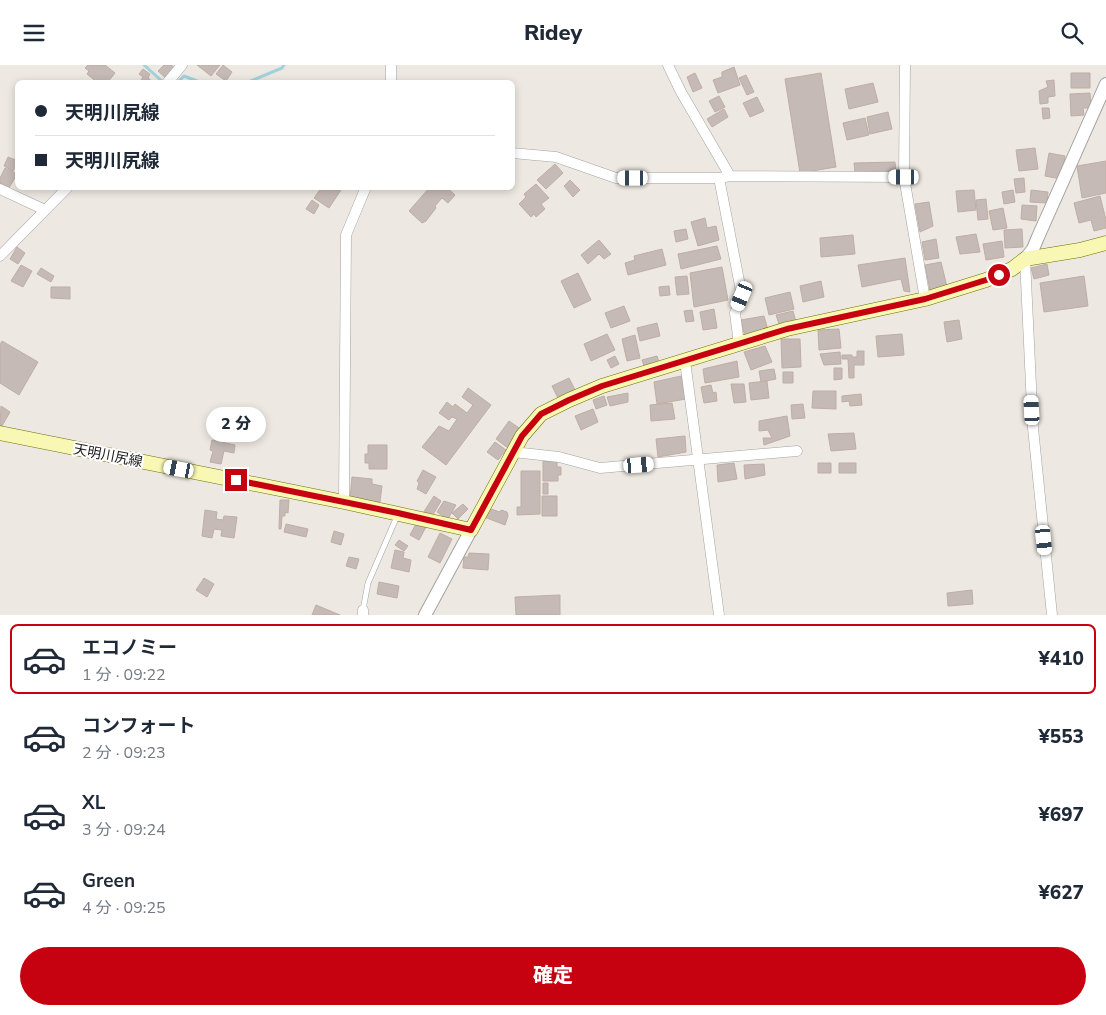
<!DOCTYPE html>
<html lang="ja">
<head>
<meta charset="utf-8">
<style>
  :root { --surface:#fff; --page:#f2f2f3; --text:#1f2937; --muted:#747a83; --line:#e0e1e3; --accent:#c60110 }
  body { margin:0; font-family:"Nunito Sans","Noto Sans JP",sans-serif; background:var(--page); color:var(--text); height:100vh; display:flex; flex-direction:column; font-size:19px; white-space:nowrap }
  * { box-sizing:border-box; margin:0 }
  p { font-size:16px; color:var(--muted) }
  .icon { flex:none; width:28px; height:28px; fill:none; stroke:currentColor; stroke-width:2; stroke-linecap:round; stroke-linejoin:round }
  .map { position:relative; height:550px; overflow:hidden }
  .side { display:flex; flex-direction:column; background:var(--surface); flex:1 }
  .side>* { flex:none }
  .top-card { position:absolute; left:15px; top:15px; width:500px; height:110px; border-radius:8px; box-shadow:0 2px 8px #0003; display:grid; align-content:center; height:110px; padding:0 20px; background:var(--surface) }
  .end { position:absolute; width:22px; height:22px; margin:-11px; border:6px solid #c60110; background:#fff; box-shadow:0 0 0 2px #fff }
  .from { border-radius:50% }
  .bubble { position:absolute; height:35px; border-radius:18px; background:var(--surface); box-shadow:0 2px 8px #0003; font-size:16px; font-weight:800; line-height:35px; text-align:center }
  .car { position:absolute; width:15px; height:30px; margin:-15px -8px; border-radius:6px; box-shadow:0 0 4px 1px #0007; background:linear-gradient(#fff 24%,#345 0 40%,#fff 0 76%,#345 0 86%,#fff 0) }
  .top-card b { display:flex; align-items:center; gap:18px; height:48px; font-size:19px }
  .top-card b+b { border-top:1px solid var(--line) }
  .top-card i { width:12px; height:12px; background:var(--text) }
  ul { padding:9px 0 0; list-style:none }
  li { display:flex; align-items:center; gap:15px; height:70px; margin:0 10px 8px; padding:0 10px; border:2px solid transparent; border-radius:8px }
  li div { flex:1 }
  li b { display:block; font-size:19px }
  li em { font-style:normal; font-weight:800 }
  li.active { border-color:var(--accent) }
  li>.icon { width:45px; height:45px; stroke-width:1.5 }
  .cta { display:flex; gap:10px; margin-top:auto; padding:10px 20px }
  .cta a { flex:1; height:58px; border-radius:30px; background:var(--accent); color:#fff; font-size:20px; font-weight:800; line-height:58px; text-align:center }
  header { display:flex; justify-content:space-between; align-items:center; height:65px; padding:0 20px; background:var(--surface); font-size:22px; font-weight:800 }
  .map>svg:first-child { display:block }
  .lines { fill:none; stroke-linecap:round; stroke-linejoin:round }
  .stream { stroke:#a1d2db; stroke-width:3 }
  .building { fill:#c5bab5; stroke:#bfaea4 }
  .service-casing { stroke:#a3a3a3; stroke-width:6 }
  .minor-casing { stroke:#a3a3a3; stroke-width:11 }
  .tertiary-casing { stroke:#a3a3a3; stroke-width:14 }
  .secondary-casing { stroke:#6c7005; stroke-width:15 }
  .service { stroke:#fff; stroke-width:5 }
  .minor { stroke:#fff; stroke-width:10 }
  .tertiary { stroke:#fff; stroke-width:12 }
  .secondary { stroke:#f9f7b4; stroke-width:14 }
  .route { stroke:#c60110; stroke-width:6 }
  .labels { text-anchor:middle; stroke-width:4; stroke-linejoin:round; paint-order:stroke }
  .street-label { font-size:14px; fill:#1c1c1c; stroke:#fff }
</style>
</head>
<body>
<header><svg class="icon" aria-label="menu" viewBox="0 0 24 24"><path d="M4 6h16M4 12h16M4 18h16"/></svg>Ridey<svg class="icon" aria-label="search" viewBox="0 0 24 24"><circle cx="10" cy="10" r="6"/><path d="M15 15l6 6"/></svg></header>
<div class="map">
<svg width="1106" height="550" viewBox="0 0 1106 550">
  <rect width="100%" height="100%" fill="#ede8e1"/>
  <g class="lines">
    <path class="stream" d="M144 0 164 18
      M177 18 184 11 202 18
      M246 18 282 3 284 0"/>
  </g>
  <path class="building" d="M88 0H105L115 8 107 18H98L87 9 89 6 85 3Z
    M164 0H171L176 4 167 14 158 6Z
    M197 0H220L211 11Z
    M223 0 232 7 226 16 216 9Z
    M734 2 740 20 718 28 713 15 722 12V7Z
    M143 4 150 9 148 13 154 18H139L143 12 139 9Z
    M695 8 702 23 693 27 687 12Z
    M821 8 836 102 800 108 785 14Z
    M1071 8H1090V23H1071Z
    M746 10 754 27 747 30 739 13Z
    M1054 15 1055 31 1048 32V38L1040 39 1039 26 1048 22 1046 16Z
    M873 18 878 37 849 44 845 24Z
    M1090 28 1091 43H1083L1084 50 1071 51 1070 29Z
    M719 31 725 42 715 47 709 36Z
    M757 32 764 46 750 52 743 38Z
    M1042 43H1049L1050 53 1043 54Z
    M724 44 728 52 712 62 707 54Z
    M888 47 892 64 870 69 867 52Z
    M865 53 869 70 847 75 843 58Z
    M1035 83 1038 104 1019 106 1016 85Z
    M1049 88 1065 91 1061 114 1045 111Z
    M8 92 18 96 13 106 4 101Z
    M1106 96V128L1082 133 1077 101Z
    M895 97 896 106 855 107 854 98Z
    M555 99 563 108 546 124 537 115Z
    M5 103 17 109 9 123 0 118V113Z
    M1024 113 1025 127 1016 128 1014 114Z
    M570 115 580 125 573 132 564 121Z
    M536 119 549 133 541 139 545 144 536 152 534 149 531 152 519 139 526 132 524 129Z
    M322 122H343L329 143 314 133Z
    M430 122H446L455 130 448 138 442 133 435 141 436 143 426 156 422 158 409 146Z
    M974 125 976 145 958 147 956 126Z
    M1013 125 1015 137 1004 139 1002 127Z
    M1031 125 1048 127 1047 138 1030 137Z
    M1100 131 1106 155V163L1094 166 1091 155 1079 158 1074 138Z
    M986 134 988 154 978 155 976 135Z
    M312 135 319 140 314 149 306 144Z
    M929 137 933 161 920 167 915 139Z
    M1022 140 1037 141 1036 156 1021 154Z
    M1003 143 1007 163 993 165 989 146Z
    M705 153 707 163 716 161 719 175 698 181 691 157Z
    M686 164 688 174 676 177 674 166Z
    M1022 164 1023 182 1005 183 1004 165Z
    M976 169 980 187 960 189 956 172Z
    M853 170 855 189 821 192 820 173Z
    M936 174 939 193 925 195 922 177Z
    M599 175 611 189 604 194 599 189 588 199 581 190Z
    M1002 176 1004 192 986 195 983 179Z
    M717 181 721 194 681 204 678 189Z
    M17 182 25 188 18 199 10 194Z
    M662 184 666 200 628 210 625 198 635 195 634 191Z
    M905 193 910 227 904 226 901 214 862 222 858 200Z
    M941 197 947 222 930 225 925 200Z
    M1047 199 1049 210 1034 214 1031 203Z
    M21 200 32 206 23 222 11 216Z
    M722 202 728 235 694 242 690 208Z
    M41 203 54 211 51 217 37 209Z
    M578 208 591 235 574 243 561 216Z
    M687 211 689 229 677 230 675 212Z
    M1084 211 1088 241 1044 247 1040 218Z
    M821 216 824 232 803 237 800 221Z
    M669 221 670 230 660 231 659 222Z
    M51 222H70V234L51 233Z
    M790 227 794 244 769 250 765 233Z
    M624 241 630 256 611 263 605 248Z
    M714 244 717 263 703 265 700 247Z
    M692 245 694 256 686 257 684 246Z
    M793 246 796 257 780 262 776 250Z
    M764 251 768 265 745 272 741 255Z
    M959 255 962 274 947 277 944 257Z
    M657 258 660 271 640 276 637 263Z
    M839 264 841 283 819 285 818 265Z
    M607 269 615 285 591 296 584 279Z
    M902 269 904 290 878 292 876 271Z
    M635 270 640 293 627 296 622 274Z
    M781 274H800L801 302 782 303Z
    M2 276 38 297 19 330 0 318V280Z
    M765 281 772 297 751 305 744 287Z
    M857 286H864V300H854V313H849L848 294H842V290H852V292H857Z
    M840 287 841 299 824 300 820 289Z
    M615 291 619 299 611 303 607 295Z
    M657 291 660 300 645 304 642 295Z
    M737 296 739 312 705 318 703 304Z
    M834 303H842V314L834 315Z
    M774 304 776 314 761 317 759 306Z
    M783 307H793V318H783Z
    M681 311 686 334 657 339 654 317Z
    M569 313 575 325 558 333 552 321Z
    M767 316 769 333 751 335 749 318Z
    M731 319H744L746 337 734 338Z
    M711 320 713 328 716 327 717 336 704 338 701 322Z
    M468 323 491 340 446 400 422 382 439 361 449 366 457 354 452 352 449 355 439 348 447 337 453 342 455 339 467 348 473 340 462 332Z
    M813 326H836V344L812 343Z
    M628 328V337L610 341 607 332Z
    M861 329 862 340 850 341 849 336 842 337V331Z
    M604 331 607 340 596 344 593 335Z
    M672 338 675 354 651 356 650 340Z
    M803 339 805 353 792 354 791 340Z
    M1 341 10 347 2 361 0 360Z
    M593 344 598 357 581 365 575 351Z
    M787 351 790 371 764 380 763 373H772L768 365 759 366V356Z
    M509 356 522 365 508 383 496 374Z
    M854 368 856 384 831 386 828 369Z
    M685 371 686 387 658 392 656 374Z
    M212 375 235 380 234 388 224 386 221 399 210 397 213 386 210 385Z
    M495 377 506 385 498 395 487 387Z
    M368 380H387V404H369V398H365V389H368Z
    M543 396H557V402H561V410H558V416H543Z
    M734 398 737 414 718 417 717 400Z
    M818 398H831V408H818Z
    M839 398H856V408H839Z
    M764 399 765 410 745 414 744 400Z
    M423 405 436 412 426 429 417 424 419 418 417 416Z
    M521 406H540V449L517 450V442H521Z
    M352 412 372 414V419L382 421 380 437 350 434Z
    M543 418H548V429H543Z
    M434 431 441 436 431 453 423 448Z
    M542 431H557V451H542Z
    M280 435H289L288 448 285 447V451H282L281 464H279Z
    M444 436 456 440 448 454 437 447Z
    M463 439 468 444 458 454 452 448Z
    M488 443 500 447 501 445 507 447 508 451 505 460 484 452Z
    M205 445 217 447 216 454 223 455 224 451 237 452 234 473 221 471 222 465 214 464 212 473 202 471Z
    M417 457 426 462 419 475 410 470Z
    M286 459 308 464 306 472 284 467Z
    M334 466 344 469 341 480 331 477Z
    M440 468 452 474 440 498 428 492Z
    M399 475 408 481 404 486 395 480Z
    M395 485 404 487 403 493 411 495 409 507 391 503Z
    M469 488 489 489 488 505 463 503 464 492H468Z
    M349 492 359 494 356 504 346 501Z
    M204 513 214 519 207 532 196 525Z
    M379 517 399 521 397 533 377 529Z
    M972 525 973 539 948 541 947 528Z
    M560 530V550H516L515 532Z
    M316 540 340 550H312Z"/>
  <g class="lines">
    <defs>
      <path id="service" d="M363 545 368 518 398 449"/>
      <path id="minor" d="M391 0V18
        M668 0 681 27 730 111
        M905 0 904 112 925 234
        M167 18 182 0
        M512 88 556 92 616 113H719L730 111 904 112
        M719 113 742 231 735 248 739 279
        M0 124 45 145
        M0 191 68 122
        M1025 194 1033 363 1052 550
        M685 296 719 550
        M513 387 559 392 600 403 797 386
        M344 437 346 170 366 122
        M363 550V545"/>
      <path id="tertiary" d="M1025 194 1033 184 1038 172 1106 19
        M425 550 471 465"/>
      <path id="secondary" d="M0 368 344 437 471 465 522 371 541 349 569 335 602 321 787 264 925 234 986 215 1012 204 1025 194 1080 185 1106 178"/>
    </defs>
    <use href="#service" class="service-casing"/>
    <use href="#minor" class="minor-casing"/>
    <use href="#tertiary" class="tertiary-casing"/>
    <use href="#secondary" class="secondary-casing"/>
    <use href="#service" class="service"/>
    <use href="#minor" class="minor"/>
    <use href="#tertiary" class="tertiary"/>
    <use href="#secondary" class="secondary"/>
  </g>
  <g class="lines">
    <path class="route" d="M236 415 398 448 471 465 522 371 541 349 569 335 602 321 787 264 925 234 986 215 999 210"/>
  </g>
  <g class="labels">
    <g class="street-label">
      <text transform="translate(108 390) rotate(11)" y="5">天明川尻線</text>
    </g>
  </g>
</svg>
<i class="end from" style="left:999px;top:210px"></i>
<i class="end" style="left:236px;top:415px"></i>
<div class="bubble" style="left:206px;top:342px;width:60px">2 分</div>
<i class="car" style="left:904px;top:112px;rotate:270deg"></i>
<i class="car" style="left:633px;top:113px;rotate:270deg"></i>
<i class="car" style="left:742px;top:231px;rotate:203deg"></i>
<i class="car" style="left:1032px;top:345px;rotate:357deg"></i>
<i class="car" style="left:639px;top:400px;rotate:85deg"></i>
<i class="car" style="left:179px;top:404px;rotate:281deg"></i>
<i class="car" style="left:1044px;top:475px;rotate:174deg"></i>
<div class="top-card">
<b><i class="from"></i>天明川尻線</b>
<b><i></i>天明川尻線</b>
</div>
</div>
<section class="side">
<ul>
<li class="active"><svg class="icon" aria-label="car" viewBox="0 0 24 24"><path d="M5 17H2v-5l4-1 3-4h7l3 4 3 1v5h-3M9 17h6M6 11h13"/><circle cx="7" cy="17" r="2"/><circle cx="17" cy="17" r="2"/></svg><div><b>エコノミー</b><p>1 分 · 09:22</p></div><em>¥410</em></li>
<li><svg class="icon" aria-label="car" viewBox="0 0 24 24"><path d="M5 17H2v-5l4-1 3-4h7l3 4 3 1v5h-3M9 17h6M6 11h13"/><circle cx="7" cy="17" r="2"/><circle cx="17" cy="17" r="2"/></svg><div><b>コンフォート</b><p>2 分 · 09:23</p></div><em>¥553</em></li>
<li><svg class="icon" aria-label="car" viewBox="0 0 24 24"><path d="M5 17H2v-5l4-1 3-4h7l3 4 3 1v5h-3M9 17h6M6 11h13"/><circle cx="7" cy="17" r="2"/><circle cx="17" cy="17" r="2"/></svg><div><b>XL</b><p>3 分 · 09:24</p></div><em>¥697</em></li>
<li><svg class="icon" aria-label="car" viewBox="0 0 24 24"><path d="M5 17H2v-5l4-1 3-4h7l3 4 3 1v5h-3M9 17h6M6 11h13"/><circle cx="7" cy="17" r="2"/><circle cx="17" cy="17" r="2"/></svg><div><b>Green</b><p>4 分 · 09:25</p></div><em>¥627</em></li>
</ul>
<div class="cta"><a>確定</a></div>
</section>
</body>
</html>
